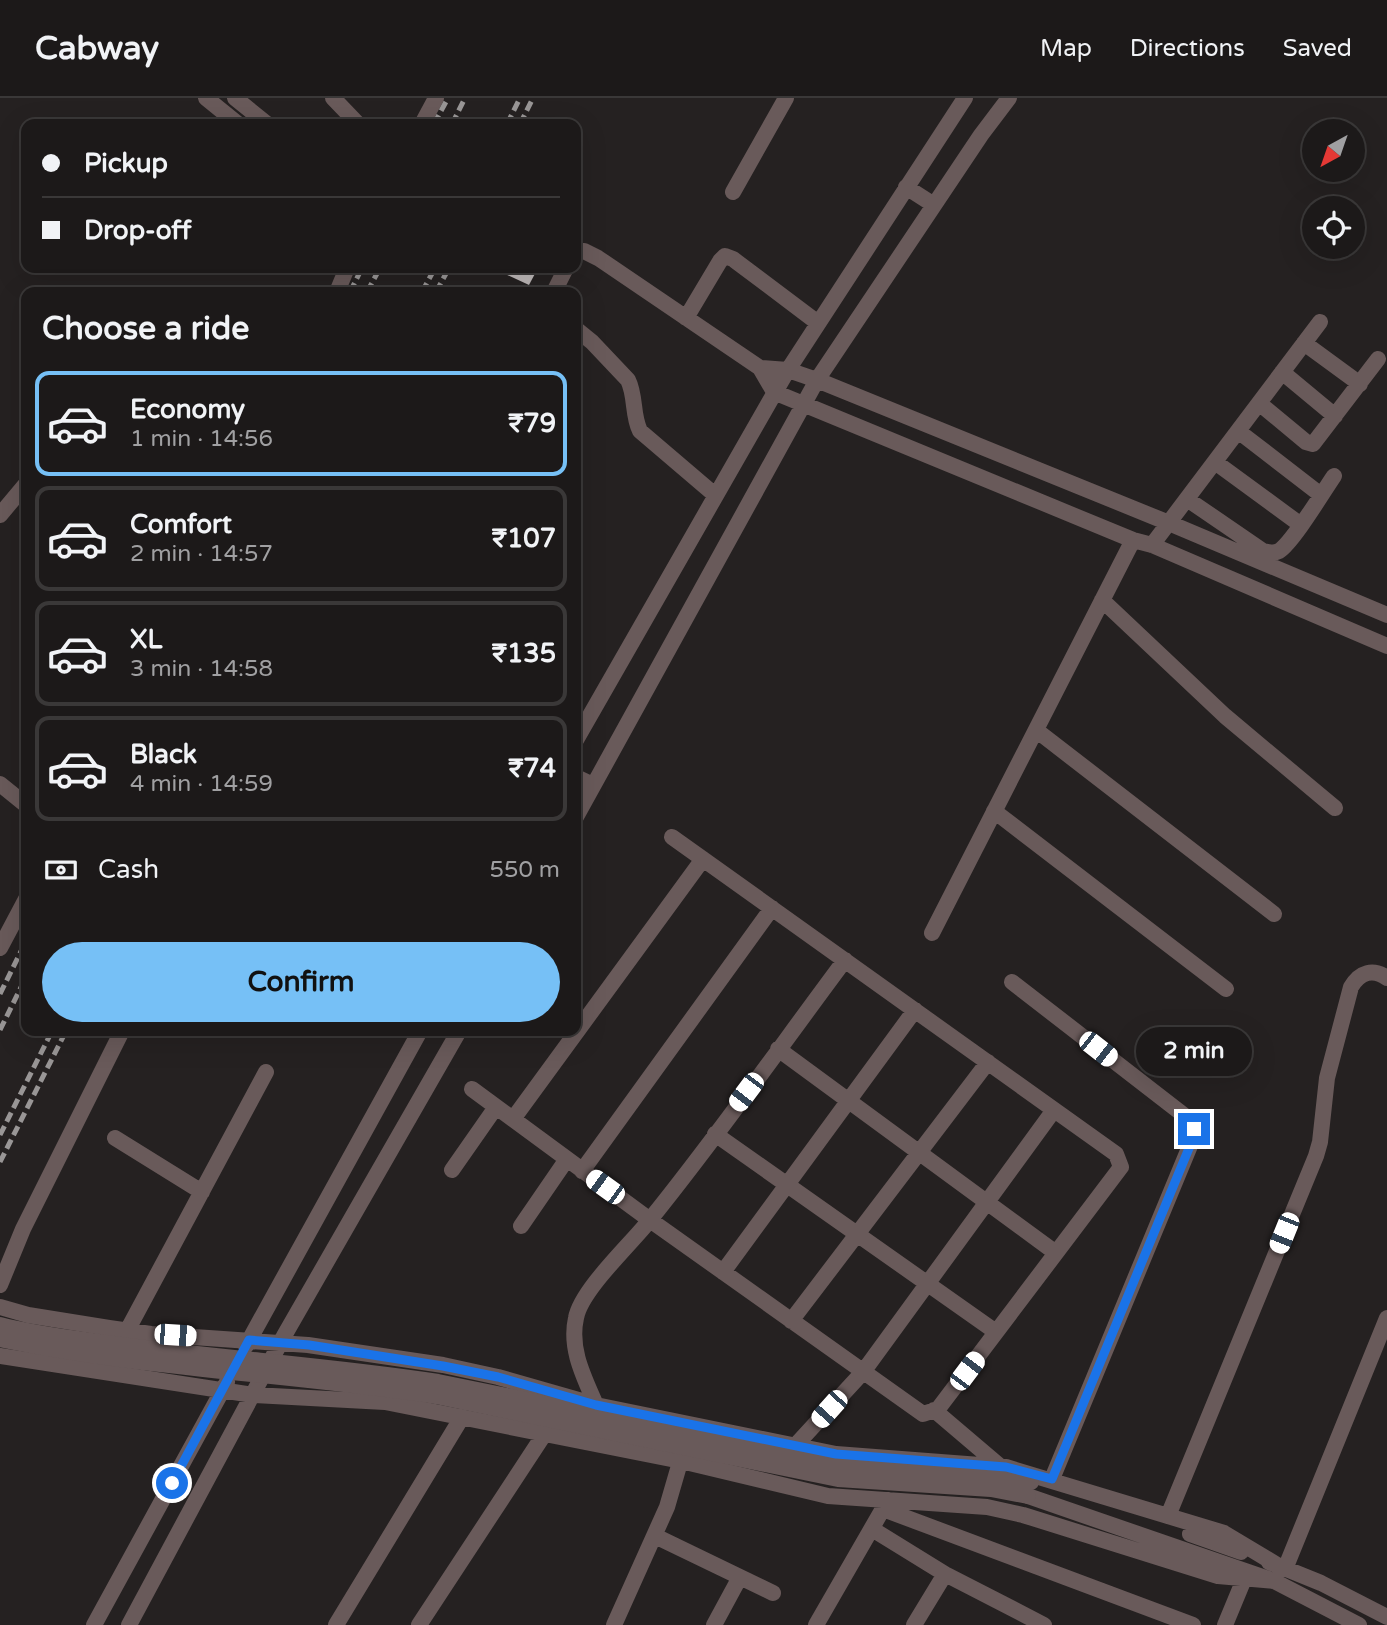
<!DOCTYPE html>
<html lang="en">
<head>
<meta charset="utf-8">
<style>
  :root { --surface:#1c1919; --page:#252222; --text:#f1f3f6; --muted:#a0a0a2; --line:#3a3838; --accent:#76c0f6 }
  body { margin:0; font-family:"Varela Round",sans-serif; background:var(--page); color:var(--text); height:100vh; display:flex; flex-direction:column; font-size:26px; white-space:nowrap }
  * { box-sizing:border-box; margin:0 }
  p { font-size:23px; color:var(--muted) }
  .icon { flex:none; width:38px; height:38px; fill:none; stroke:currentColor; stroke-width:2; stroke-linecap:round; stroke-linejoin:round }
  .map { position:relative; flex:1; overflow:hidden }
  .side { position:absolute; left:21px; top:189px; width:560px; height:749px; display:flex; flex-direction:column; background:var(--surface); border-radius:14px; box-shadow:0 7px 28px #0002,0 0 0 2px var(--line) }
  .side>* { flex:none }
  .guide { position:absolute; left:21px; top:21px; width:560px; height:154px; border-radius:14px; box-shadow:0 7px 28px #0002,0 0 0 2px var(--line); display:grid; align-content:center; height:154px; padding:0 21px; background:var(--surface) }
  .needle { width:46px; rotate:220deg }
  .controls { position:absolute; left:1302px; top:21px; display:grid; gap:14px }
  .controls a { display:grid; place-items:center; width:63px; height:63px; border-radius:50%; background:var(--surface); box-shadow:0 7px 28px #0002,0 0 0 2px var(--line); font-size:35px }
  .end { position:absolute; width:32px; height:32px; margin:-16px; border:9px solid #1a73e8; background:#fff; box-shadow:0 0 0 4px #fff }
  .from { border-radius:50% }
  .bubble { position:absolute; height:49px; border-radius:24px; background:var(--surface); box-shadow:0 7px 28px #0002,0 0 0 2px var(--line); font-size:23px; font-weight:700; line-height:49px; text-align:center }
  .car { position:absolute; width:21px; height:42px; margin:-21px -10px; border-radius:9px; box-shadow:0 0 5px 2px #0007; background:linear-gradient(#fff 24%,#345 0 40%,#fff 0 76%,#345 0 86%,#fff 0) }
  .guide b { display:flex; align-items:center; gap:24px; height:66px; font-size:26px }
  .guide b+b { border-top:2px solid var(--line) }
  .guide i { width:18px; height:18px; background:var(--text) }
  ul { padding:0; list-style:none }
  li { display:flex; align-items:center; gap:21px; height:105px; margin:0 14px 10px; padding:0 7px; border:4px solid var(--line); border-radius:14px }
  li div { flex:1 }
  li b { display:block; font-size:26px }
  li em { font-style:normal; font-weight:700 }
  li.on { border-color:var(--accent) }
  li>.icon { width:63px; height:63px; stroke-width:1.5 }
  h2 { padding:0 21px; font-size:32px; line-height:84px }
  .pay { display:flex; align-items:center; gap:18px; height:77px; padding:0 21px; font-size:26px }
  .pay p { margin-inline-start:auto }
  .primary-button { display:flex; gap:14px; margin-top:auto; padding:14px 21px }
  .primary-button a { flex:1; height:80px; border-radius:42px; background:var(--accent); color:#111; font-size:28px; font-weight:700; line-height:80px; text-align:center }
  header { display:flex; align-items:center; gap:42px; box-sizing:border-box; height:98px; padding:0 35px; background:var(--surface); border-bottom:2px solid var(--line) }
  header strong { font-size:33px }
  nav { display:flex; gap:38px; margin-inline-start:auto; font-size:24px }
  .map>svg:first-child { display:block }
  .building { fill:#bfb9b9 }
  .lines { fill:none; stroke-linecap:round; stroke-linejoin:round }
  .minor { stroke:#695a5a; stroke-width:16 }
  .rail { stroke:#999696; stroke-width:5; stroke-dasharray:10 5; stroke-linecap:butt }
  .minor-bridge { stroke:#695a5a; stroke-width:16 }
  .route { stroke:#1a73e8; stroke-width:9 }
</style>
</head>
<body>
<header>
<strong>Cabway</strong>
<nav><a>Map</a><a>Directions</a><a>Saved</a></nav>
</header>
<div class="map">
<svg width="1387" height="1527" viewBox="0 0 1387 1527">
  <rect width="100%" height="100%" fill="#252121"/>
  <path class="building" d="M492 170H538L529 187Z"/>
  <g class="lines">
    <path class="minor" d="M206 0 238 26
      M235 0 267 26
      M333 0 358 26
      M422 26 436 0
      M906 89 934 107
      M733 94 786 0
      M576 153H584L598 160 760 270 774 294 1133 442 1152 447 1387 548
      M337 194 347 170
      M554 194 566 170
      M686 220 720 163 725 158 733 161 818 225
      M576 231 592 244 628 282C636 298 632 317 640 333L715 397
      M1304 245 1360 286
      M760 270 788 272 817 282 1169 425 1387 517
      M1282 274 1335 318
      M1259 305 1306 344 1313 346 1378 261
      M1238 333 1321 397
      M1215 364 1301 427
      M1187 401 1263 453C1268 454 1273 456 1279 453 1293 444 1323 394 1334 378
      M0 417 26 386
      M1152 447 1320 224
      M1102 502 1225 618 1335 710
      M1036 632 1274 816
      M576 642 786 275 965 0
      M576 679 593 687
      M0 686 26 707
      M994 713 1226 891
      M576 719 817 282 981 37 1009 0
      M932 835 1133 442
      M0 850 26 801
      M1012 884 1185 1018C1195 1026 1194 1031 1192 1043L1052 1381
      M778 951 1056 1155
      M472 991 650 1122 923 1316 938 1311 1121 1069 1116 1056 672 739
      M513 1021 703 761
      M715 1036 996 1234
      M115 1040 202 1094
      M452 1072 496 1009
      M582 1073 772 810
      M521 1128 567 1061
      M723 1174 915 912
      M0 1187 23 1131 122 933
      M0 1209 28 1217 109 1230 151 1236 308 1247 443 1267 498 1279 596 1307 836 1356 1006 1369 1224 1435 1279 1468
      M791 1223 988 964
      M127 1233 266 974
      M246 1248 420 933
      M0 1258 253 1297 385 1304 681 1363 828 1398 987 1409 1023 1417 1218 1478 1274 1483
      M596 1307C584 1279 569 1251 576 1220 581 1192 630 1147 649 1123 718 1038 780 949 845 862
      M934 1312 1001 1369
      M795 1348 863 1274 1054 1012
      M1028 1398 1274 1483 1359 1527
      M883 1411 1193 1527
      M1168 1418 1316 1058 1320 1044 1327 980 1351 889C1360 874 1373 870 1387 880
      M872 1431 945 1476 1044 1527
      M1190 1436 1241 1454
      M655 1438 773 1495
      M1269 1464 1321 1485 1387 1519
      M1285 1471 1387 1220
      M94 1527 227 1284
      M129 1527 284 1238 459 933
      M336 1527 462 1319
      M419 1527 545 1335
      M614 1527 667 1409 683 1354
      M714 1527 740 1479
      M816 1527 888 1402
      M914 1527 945 1476
      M1225 1527 1247 1474"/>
    <path class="rail" d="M434 26 448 0
      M452 26 465 0
      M507 26 520 0
      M520 26 533 0
      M350 194 362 170
      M367 194 380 170
      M422 194 435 170
      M436 194 449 170
      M0 896 26 843
      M0 932 26 879
      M0 1037 52 933
      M0 1064 66 933"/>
    <path class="minor-bridge" d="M0 1227C39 1237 80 1241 121 1247 226 1261 333 1268 438 1284L840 1366 993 1376 1031 1384
      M0 1241C144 1271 291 1276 436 1298L838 1381 991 1391 1028 1398"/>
  </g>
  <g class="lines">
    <path class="route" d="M172 1385 249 1242 309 1247 443 1268 498 1279 596 1307 836 1356 1006 1369 1052 1381 1192 1043 1194 1031"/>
  </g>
</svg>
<div class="controls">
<a><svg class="needle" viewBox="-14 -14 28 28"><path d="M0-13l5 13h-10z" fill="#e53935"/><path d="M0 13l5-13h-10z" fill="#a0a0a2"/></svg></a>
<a><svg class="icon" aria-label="locate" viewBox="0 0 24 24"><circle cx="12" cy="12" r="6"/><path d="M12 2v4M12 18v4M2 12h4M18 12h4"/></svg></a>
</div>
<i class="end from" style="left:172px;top:1385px"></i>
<i class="end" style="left:1194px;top:1031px"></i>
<div class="bubble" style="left:1136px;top:929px;width:116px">2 min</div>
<i class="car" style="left:1098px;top:951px;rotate:128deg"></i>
<i class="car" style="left:746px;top:994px;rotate:217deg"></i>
<i class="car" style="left:605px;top:1089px;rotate:306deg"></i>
<i class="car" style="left:1284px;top:1135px;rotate:202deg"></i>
<i class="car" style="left:175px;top:1237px;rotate:94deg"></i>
<i class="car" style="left:967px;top:1273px;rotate:37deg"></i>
<i class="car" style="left:829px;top:1311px;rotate:222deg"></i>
<div class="guide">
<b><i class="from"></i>Pickup</b>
<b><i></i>Drop-off</b>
</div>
<section class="side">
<h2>Choose a ride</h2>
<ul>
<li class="on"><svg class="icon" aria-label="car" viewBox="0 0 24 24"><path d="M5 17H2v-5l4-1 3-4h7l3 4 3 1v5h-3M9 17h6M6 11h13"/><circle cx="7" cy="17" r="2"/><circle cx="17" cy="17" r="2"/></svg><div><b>Economy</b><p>1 min · 14:56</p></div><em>₹79</em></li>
<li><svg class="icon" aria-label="car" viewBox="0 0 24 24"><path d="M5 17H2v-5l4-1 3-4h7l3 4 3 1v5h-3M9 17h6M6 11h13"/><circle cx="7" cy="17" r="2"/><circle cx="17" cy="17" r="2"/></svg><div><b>Comfort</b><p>2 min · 14:57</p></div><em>₹107</em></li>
<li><svg class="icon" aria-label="car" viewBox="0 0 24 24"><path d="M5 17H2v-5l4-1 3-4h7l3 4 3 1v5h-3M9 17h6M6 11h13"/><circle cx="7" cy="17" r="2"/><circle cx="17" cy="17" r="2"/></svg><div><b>XL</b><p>3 min · 14:58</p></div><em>₹135</em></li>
<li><svg class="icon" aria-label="car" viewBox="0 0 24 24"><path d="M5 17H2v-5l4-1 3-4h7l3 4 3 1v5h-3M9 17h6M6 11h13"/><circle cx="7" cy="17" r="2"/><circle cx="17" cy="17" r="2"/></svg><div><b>Black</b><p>4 min · 14:59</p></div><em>₹74</em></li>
</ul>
<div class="pay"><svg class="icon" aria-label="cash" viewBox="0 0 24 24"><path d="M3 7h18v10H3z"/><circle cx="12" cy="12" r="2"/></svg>Cash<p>550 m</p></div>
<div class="primary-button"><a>Confirm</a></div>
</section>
</div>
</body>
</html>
